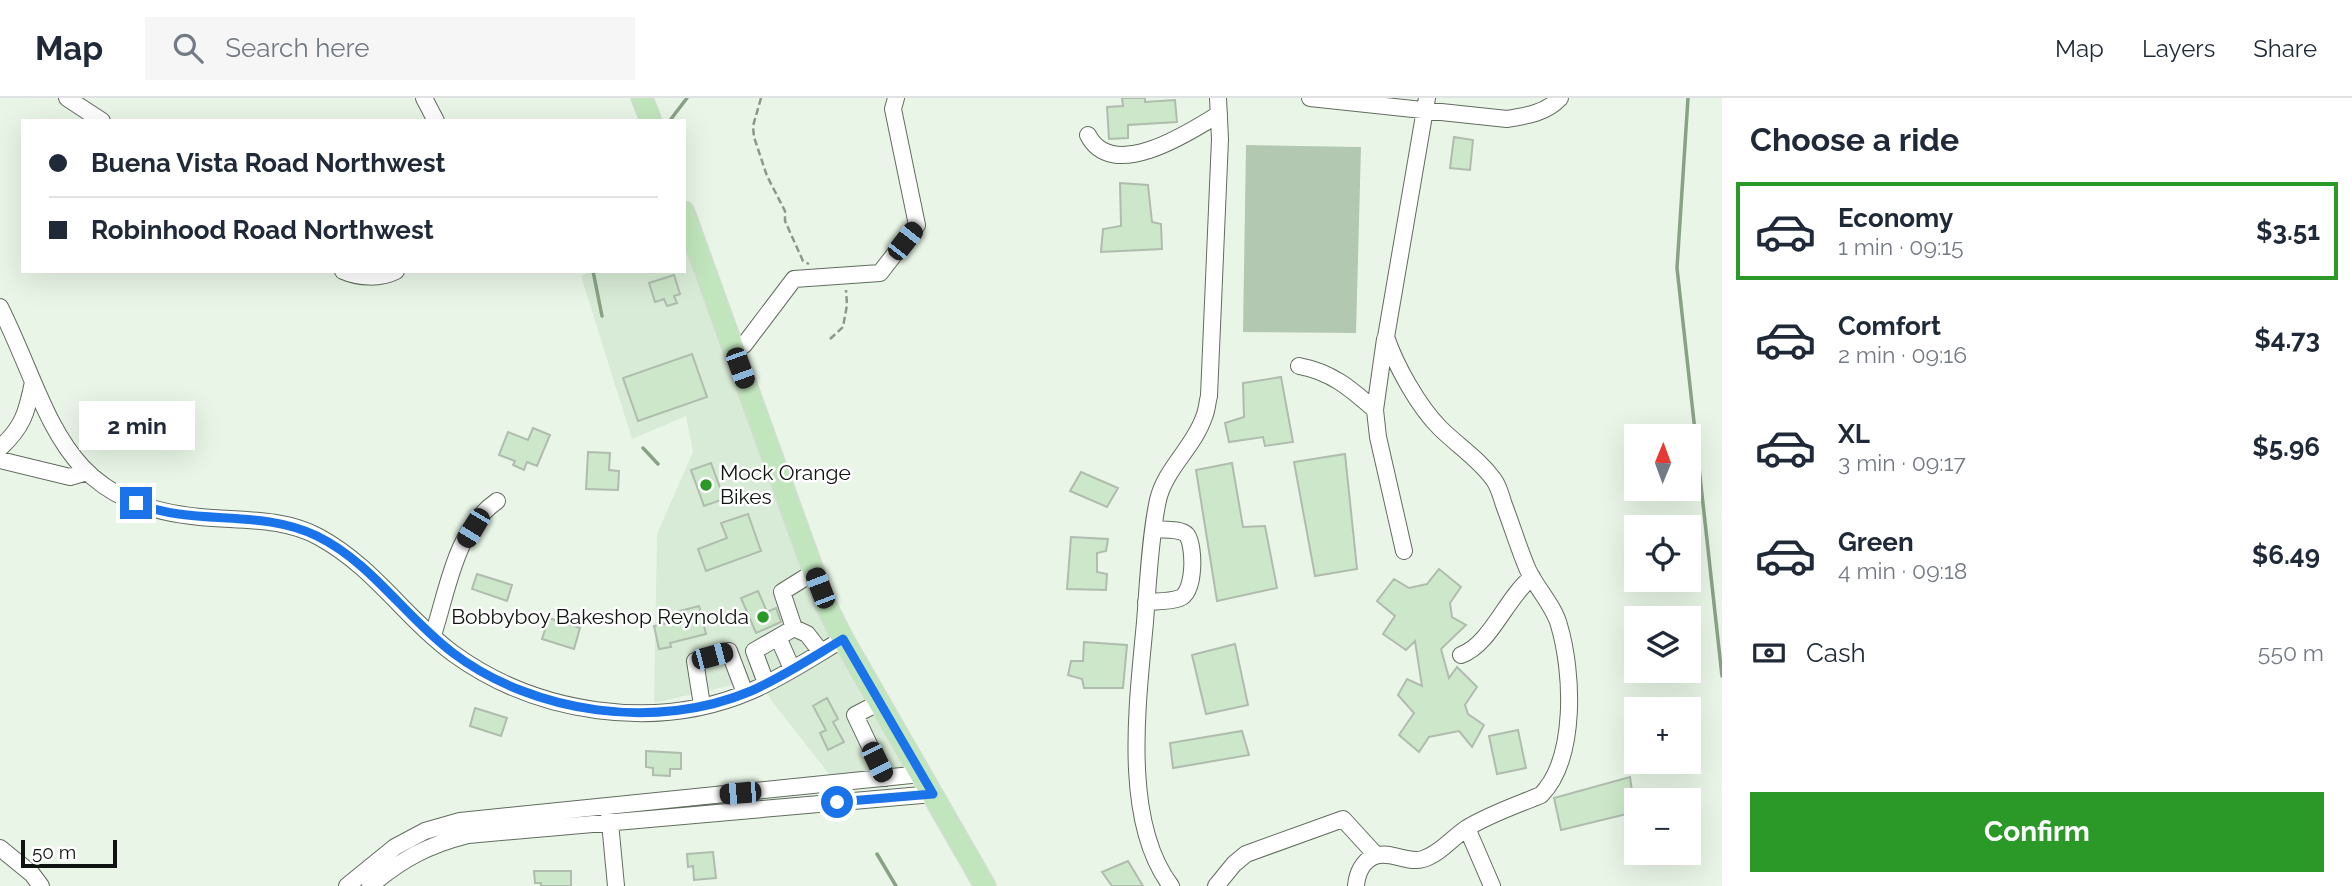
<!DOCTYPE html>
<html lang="en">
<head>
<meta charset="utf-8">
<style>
  :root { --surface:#fff; --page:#f6f6f7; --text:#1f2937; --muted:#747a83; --line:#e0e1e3; --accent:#2a9927 }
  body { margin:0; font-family:Raleway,sans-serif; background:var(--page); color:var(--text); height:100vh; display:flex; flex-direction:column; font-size:26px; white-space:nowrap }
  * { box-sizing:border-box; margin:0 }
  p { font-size:23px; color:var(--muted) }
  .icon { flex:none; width:38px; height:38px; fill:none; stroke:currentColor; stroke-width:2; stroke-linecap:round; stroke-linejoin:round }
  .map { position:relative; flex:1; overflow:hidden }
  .panel { display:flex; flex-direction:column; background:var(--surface); width:630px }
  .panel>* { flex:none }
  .top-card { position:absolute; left:21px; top:21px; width:665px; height:154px; border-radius:0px; box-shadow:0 7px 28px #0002; display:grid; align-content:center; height:154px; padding:0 28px; background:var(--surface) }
  .needle { width:46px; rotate:1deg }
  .buttons { position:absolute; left:1624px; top:326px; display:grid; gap:14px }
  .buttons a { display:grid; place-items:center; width:77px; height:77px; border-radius:0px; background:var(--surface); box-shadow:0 7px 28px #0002; font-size:35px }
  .scale { position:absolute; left:21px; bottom:18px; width:96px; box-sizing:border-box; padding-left:7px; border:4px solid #101410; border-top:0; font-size:19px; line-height:24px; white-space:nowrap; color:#101410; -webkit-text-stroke:5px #fff; paint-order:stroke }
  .end { position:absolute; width:32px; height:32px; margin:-16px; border:9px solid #1a73e8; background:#fff; box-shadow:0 0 0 4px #fff }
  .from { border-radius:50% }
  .bubble { position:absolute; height:49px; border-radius:0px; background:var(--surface); box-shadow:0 7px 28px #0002; font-size:23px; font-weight:700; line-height:49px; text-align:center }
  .car { position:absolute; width:21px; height:42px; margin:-21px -10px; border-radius:9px; box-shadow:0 0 5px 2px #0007; background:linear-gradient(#222 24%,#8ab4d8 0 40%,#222 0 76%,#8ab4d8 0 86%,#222 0) }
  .top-card b { display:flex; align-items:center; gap:24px; height:66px; font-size:26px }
  .top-card b+b { border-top:2px solid var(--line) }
  .top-card i { width:18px; height:18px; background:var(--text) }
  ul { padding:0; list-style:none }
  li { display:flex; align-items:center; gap:21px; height:98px; margin:0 14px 10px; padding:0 14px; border:4px solid transparent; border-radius:0px }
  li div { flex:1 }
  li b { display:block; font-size:26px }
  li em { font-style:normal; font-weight:700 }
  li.on { border-color:var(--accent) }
  li>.icon { width:63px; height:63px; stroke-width:1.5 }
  h2 { padding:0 28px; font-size:32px; line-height:84px }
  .pay { display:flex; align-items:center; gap:18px; height:77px; padding:0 28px; font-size:26px }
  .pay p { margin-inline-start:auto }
  .button { display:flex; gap:14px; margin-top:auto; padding:14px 28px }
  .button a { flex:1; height:80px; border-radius:0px; background:var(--accent); color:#fff; font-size:28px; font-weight:700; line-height:80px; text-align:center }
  header { display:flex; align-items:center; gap:42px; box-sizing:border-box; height:98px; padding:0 35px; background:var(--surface); border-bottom:2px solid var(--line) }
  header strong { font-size:33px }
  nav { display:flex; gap:38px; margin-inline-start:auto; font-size:24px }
  .search { width:490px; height:63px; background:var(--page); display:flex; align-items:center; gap:18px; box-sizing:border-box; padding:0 24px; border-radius:0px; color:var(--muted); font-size:26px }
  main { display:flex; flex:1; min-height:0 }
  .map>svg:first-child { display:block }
  .built { fill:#d8ebd6 }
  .green { fill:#b2c8b0 }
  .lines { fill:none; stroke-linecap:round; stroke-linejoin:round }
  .stream { stroke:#89a286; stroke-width:3.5 }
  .building { fill:#cce7c9; stroke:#afbcae; stroke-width:2 }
  .minor-casing { stroke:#616c5f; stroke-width:18 }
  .major-casing { stroke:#d9d9d9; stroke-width:23 }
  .path { stroke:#8e978d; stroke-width:2.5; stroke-dasharray:7 3.5; stroke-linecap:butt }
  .minor { stroke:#fff; stroke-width:16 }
  .major { stroke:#c1e6bd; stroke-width:21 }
  .route { stroke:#1a73e8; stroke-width:9 }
  .poi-dot { fill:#2a9927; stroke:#fff; stroke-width:2.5 }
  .labels { text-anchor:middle; stroke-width:5; stroke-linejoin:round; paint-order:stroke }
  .poi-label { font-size:21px; fill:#101410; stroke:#fff; text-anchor:start }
</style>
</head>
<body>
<header>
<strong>Map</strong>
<div class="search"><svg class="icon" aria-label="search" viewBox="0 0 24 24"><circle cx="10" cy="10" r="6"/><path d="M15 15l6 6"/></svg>Search here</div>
<nav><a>Map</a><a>Layers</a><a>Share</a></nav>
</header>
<main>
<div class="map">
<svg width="1722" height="788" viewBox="0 0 1722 788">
  <rect width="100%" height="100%" fill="#e9f6e7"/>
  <path class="built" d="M686 129 811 503 911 679 880 689 829 676 771 602 759 581 654 605 657 436 693 354 686 318 632 341 581 178 591 173H684V130Z"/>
  <path class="green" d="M1246 47 1361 49 1356 235 1243 234Z"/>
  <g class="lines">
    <path class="stream" d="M1688 0 1677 170 1722 578
      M671 21 687 0
      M593 173 602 218
      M643 350 658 366
      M877 756 896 788"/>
  </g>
  <path class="building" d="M1122 0H1145V4L1175 2 1177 24 1128 27V40L1109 41 1107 9 1123 8Z
    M1454 39 1473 42 1470 72 1450 70Z
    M1120 85 1148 87 1152 124 1161 126 1162 151 1101 154 1103 131 1121 128Z
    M674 177 680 196 674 198 677 205 667 208 664 201 655 204 649 185Z
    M692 256 707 299 638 323 623 280Z
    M1281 279 1293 344 1265 348 1263 339 1229 344 1225 325 1244 319 1243 285Z
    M533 330 550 337 537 368 527 364 524 372 513 367 515 363 499 357 508 334 528 342Z
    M588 354 610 355 609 372 619 373 618 392 586 391Z
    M1345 356 1357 471 1315 478 1294 364Z
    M711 365 724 401 704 408 691 372Z
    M1232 365 1243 429 1265 428 1277 490 1217 503 1196 372Z
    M1081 374 1118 390 1107 409 1070 393Z
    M748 416 761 453 706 473 698 451 727 440 721 425Z
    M1071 439 1108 441 1106 453 1097 455V474L1107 476 1106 492 1067 491Z
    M1439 471 1461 489 1450 505 1452 519 1466 527 1441 551 1449 580 1457 569 1477 589 1465 607 1468 616 1484 627 1472 649 1459 633 1429 639 1419 654 1399 637 1414 615 1398 597 1407 581 1422 588 1415 543 1406 552 1383 536 1395 518 1377 503 1394 481 1409 490 1427 486Z
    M477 476 512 487 507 503 472 491Z
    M758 493 767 514 776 510 781 524 756 535 741 500Z
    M699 508 706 536 670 545 671 549 659 551 654 528 667 525 665 517Z
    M549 520 580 530 574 551 542 541Z
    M1084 544 1127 547 1123 590H1084L1082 581 1068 577 1071 563H1083Z
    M1235 546 1248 607 1206 616 1192 557Z
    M827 600 838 621 833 624 844 644 828 652 820 635 826 632 813 608Z
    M475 610 507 620 501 638 470 628Z
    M1518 632 1526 670 1497 676 1489 638Z
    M1242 633 1249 657 1173 670 1170 645Z
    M646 653 681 655V671H670V678L653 677V670L646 669Z
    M1630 679 1635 714 1561 732 1554 700Z
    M713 754 716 780 694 782 693 768 688 769 687 756Z
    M1128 763 1143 788H1112L1102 774Z
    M534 773H571V788H541V785H535Z"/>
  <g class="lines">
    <defs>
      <path id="minor" d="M67 0 102 23
        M424 0 436 23
        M1310 0 1507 21C1526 18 1546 15 1560 0
        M1088 37C1112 85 1190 34 1219 16
        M343 173C359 180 380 181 396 173
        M0 209C53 316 57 405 200 419 240 423 282 419 319 439 374 469 405 520 454 556 537 616 656 634 751 593 783 579 813 559 843 541
        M1385 241 1375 312 1378 339 1404 453
        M733 251 744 247 794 181 880 175 917 127 893 11 896 0
        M1299 268C1332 274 1351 291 1375 312
        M0 350C23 329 27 314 33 284
        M0 362 70 379 87 374
        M1146 504C1156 503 1170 504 1180 500 1195 494 1195 449 1187 437 1181 430 1163 432 1154 431
        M794 530 807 536 821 554
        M433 537C448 492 455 432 497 403
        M778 539 792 571
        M1461 557C1490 547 1506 500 1532 479
        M766 585 754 553 794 530 782 494 814 474
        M880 604 855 617 885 680
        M702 607 695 563 729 553 745 595
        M609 714 616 788
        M1467 730 1492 788
        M0 750 32 776 41 788
        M347 788 395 749 425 733 460 723 921 676
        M370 788C402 761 428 747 468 737L933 696
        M1171 788C1121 722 1138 602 1145 524 1148 486 1150 439 1158 402 1165 371 1194 349 1204 319 1207 313 1207 305 1209 298L1220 41 1218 0
        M1216 788 1234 766 1246 756 1343 721 1376 757
        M1356 788C1357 776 1362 763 1375 758 1390 752 1407 766 1423 761 1440 756 1453 739 1467 730 1490 716 1517 707 1541 697 1577 660 1573 574 1559 527 1554 508 1537 491 1528 472 1519 451 1512 428 1504 407 1501 398 1499 389 1494 382 1479 361 1458 348 1440 330 1418 308 1396 268 1386 239L1427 0"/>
      <path id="major" d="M642 0 651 23
        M684 114 825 505 843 541 985 788"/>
    </defs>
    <use href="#minor" class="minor-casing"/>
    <use href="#major" class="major-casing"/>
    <path class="path" d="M761 0 753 28 754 39 767 78 785 113V123L803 163 809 166
      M830 241 843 229 847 207 846 192"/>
    <use href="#minor" class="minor"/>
    <use href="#major" class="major"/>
  </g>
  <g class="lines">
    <path class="route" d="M136 405C194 429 260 410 317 438 372 465 405 519 453 555 534 616 657 633 751 593 783 579 813 559 843 541L933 696 837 704"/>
  </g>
  <g class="poi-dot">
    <circle cx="706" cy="387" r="7"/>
    <circle cx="763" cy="519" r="7"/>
  </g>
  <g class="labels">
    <g class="poi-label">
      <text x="720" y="382">Mock Orange<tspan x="720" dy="24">Bikes</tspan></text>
      <text x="749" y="526" text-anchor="end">Bobbyboy Bakeshop Reynolda</text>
    </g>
  </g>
</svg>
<div class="buttons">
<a><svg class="needle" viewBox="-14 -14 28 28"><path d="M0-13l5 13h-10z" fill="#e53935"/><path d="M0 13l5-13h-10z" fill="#747a83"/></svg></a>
<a><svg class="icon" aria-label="locate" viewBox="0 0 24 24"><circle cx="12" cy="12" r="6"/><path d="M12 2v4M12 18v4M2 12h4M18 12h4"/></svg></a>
<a><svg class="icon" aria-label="layers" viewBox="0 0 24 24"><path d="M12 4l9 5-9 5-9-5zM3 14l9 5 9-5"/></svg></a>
<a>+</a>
<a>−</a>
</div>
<div class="scale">50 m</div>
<i class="end from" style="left:837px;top:704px"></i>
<i class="end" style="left:136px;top:405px"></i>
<div class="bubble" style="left:79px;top:303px;width:116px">2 min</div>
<i class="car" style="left:905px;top:143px;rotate:38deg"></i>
<i class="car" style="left:740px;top:270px;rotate:160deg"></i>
<i class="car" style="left:473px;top:430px;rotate:211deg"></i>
<i class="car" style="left:820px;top:490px;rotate:339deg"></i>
<i class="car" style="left:712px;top:558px;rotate:75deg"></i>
<i class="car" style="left:877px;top:664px;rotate:154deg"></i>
<i class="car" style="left:740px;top:695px;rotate:265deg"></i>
<div class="top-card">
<b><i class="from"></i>Buena Vista Road Northwest</b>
<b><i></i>Robinhood Road Northwest</b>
</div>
</div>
<section class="panel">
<h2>Choose a ride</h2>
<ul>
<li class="on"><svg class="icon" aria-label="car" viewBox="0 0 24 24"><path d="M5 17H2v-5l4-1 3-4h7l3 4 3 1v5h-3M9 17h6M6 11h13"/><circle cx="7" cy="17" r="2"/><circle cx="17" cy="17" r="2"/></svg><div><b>Economy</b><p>1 min · 09:15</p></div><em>$3.51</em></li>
<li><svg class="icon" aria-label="car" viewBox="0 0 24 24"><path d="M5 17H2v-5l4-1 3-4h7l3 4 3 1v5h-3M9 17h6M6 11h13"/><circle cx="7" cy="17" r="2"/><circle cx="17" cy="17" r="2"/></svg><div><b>Comfort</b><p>2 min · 09:16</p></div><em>$4.73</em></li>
<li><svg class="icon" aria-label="car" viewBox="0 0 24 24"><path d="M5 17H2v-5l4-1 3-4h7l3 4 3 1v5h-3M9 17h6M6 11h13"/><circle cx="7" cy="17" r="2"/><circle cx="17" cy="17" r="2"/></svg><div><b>XL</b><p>3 min · 09:17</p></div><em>$5.96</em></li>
<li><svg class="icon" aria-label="car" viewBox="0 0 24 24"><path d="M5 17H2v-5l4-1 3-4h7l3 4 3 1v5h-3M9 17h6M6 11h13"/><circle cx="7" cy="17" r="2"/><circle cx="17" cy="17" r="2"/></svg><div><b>Green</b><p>4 min · 09:18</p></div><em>$6.49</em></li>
</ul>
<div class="pay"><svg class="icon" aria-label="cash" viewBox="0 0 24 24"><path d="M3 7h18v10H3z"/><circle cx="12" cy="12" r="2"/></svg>Cash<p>550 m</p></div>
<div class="button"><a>Confirm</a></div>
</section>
</main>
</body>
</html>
